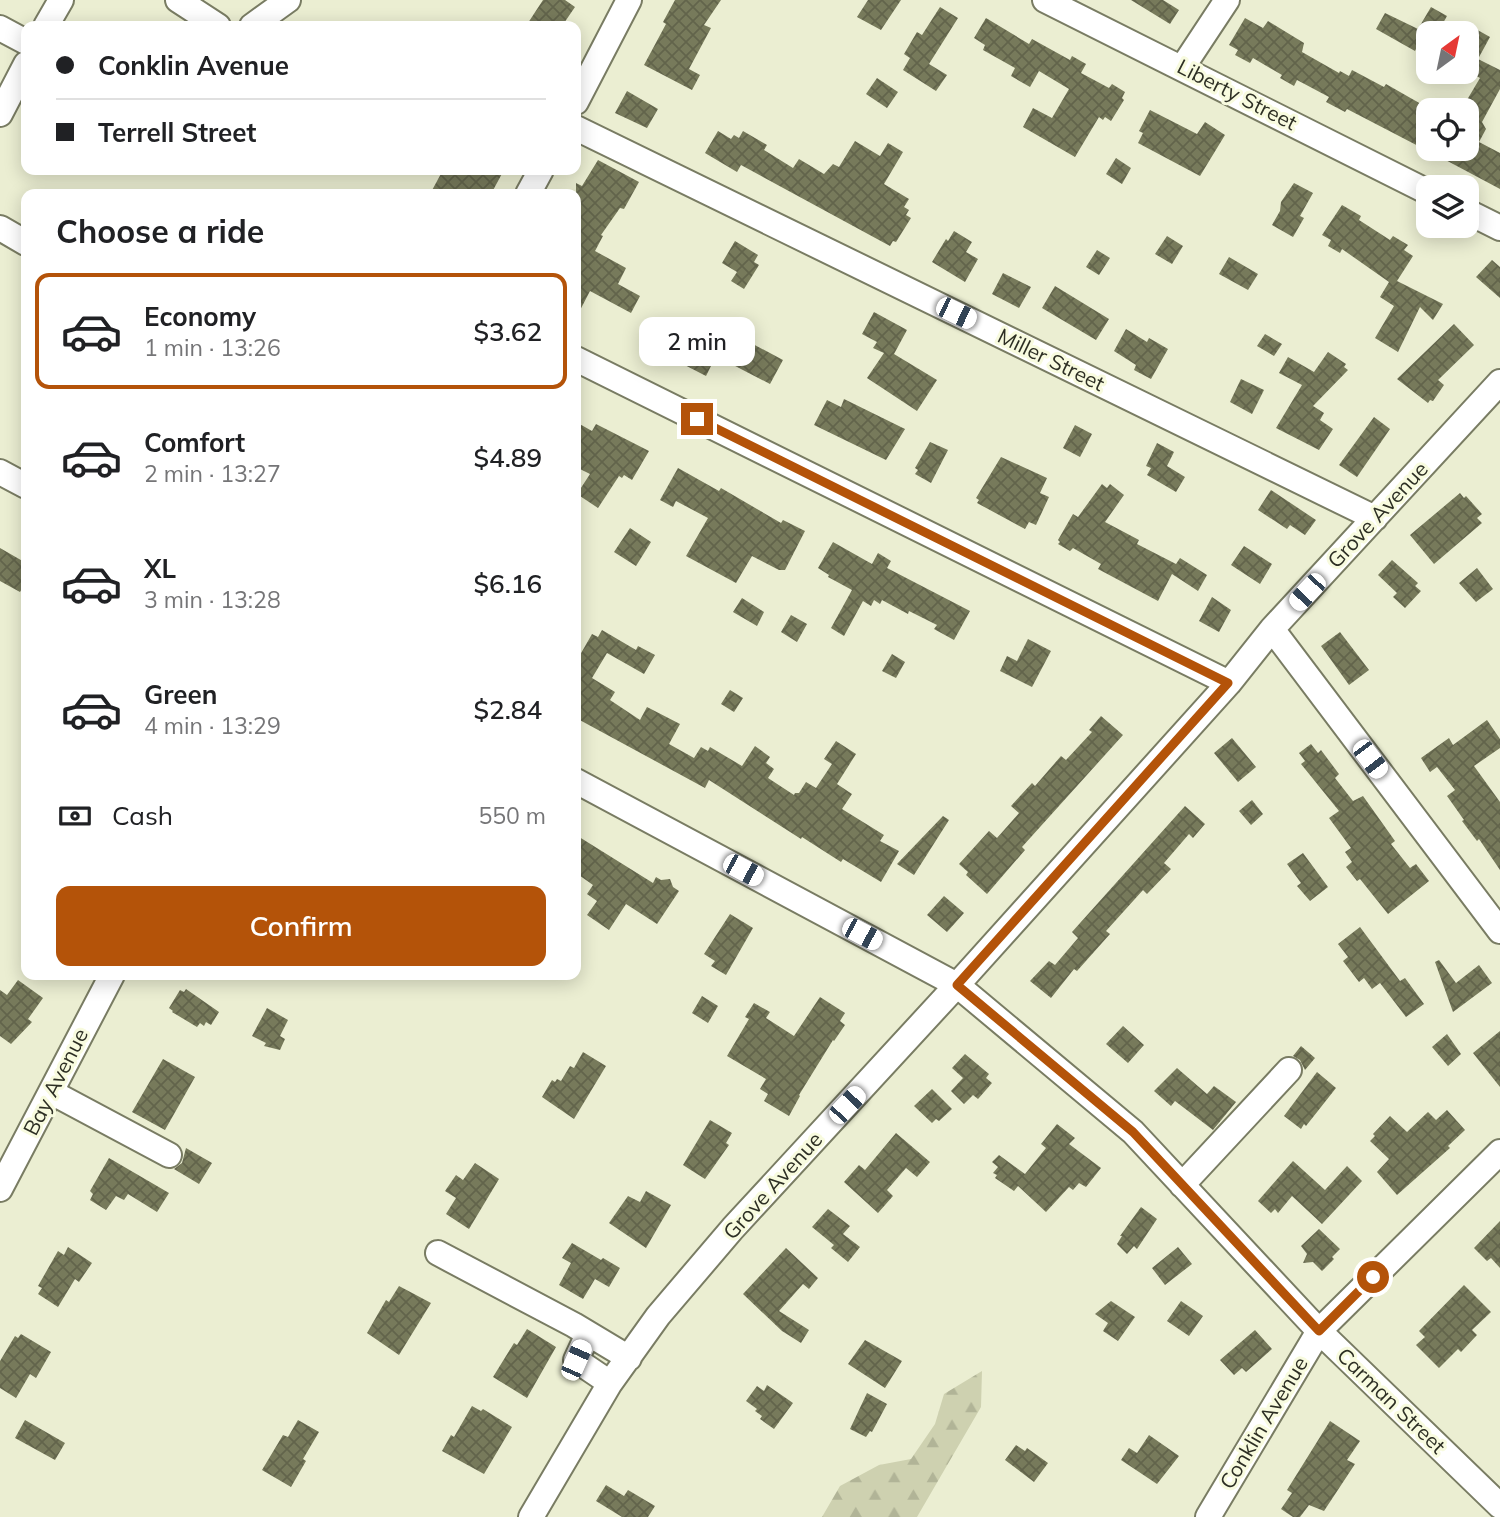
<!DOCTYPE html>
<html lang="en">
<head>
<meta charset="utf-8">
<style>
  :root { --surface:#fff; --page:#f6f6f6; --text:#202124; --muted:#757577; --line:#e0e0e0; --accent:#b45309 }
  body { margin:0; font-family:Mulish,sans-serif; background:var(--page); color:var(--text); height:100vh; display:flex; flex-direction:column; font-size:26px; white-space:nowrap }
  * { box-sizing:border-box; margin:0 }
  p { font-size:23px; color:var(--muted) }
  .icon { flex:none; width:38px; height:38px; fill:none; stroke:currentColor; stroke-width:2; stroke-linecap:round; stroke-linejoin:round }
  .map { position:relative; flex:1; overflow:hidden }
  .details { position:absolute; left:21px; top:189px; width:560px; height:791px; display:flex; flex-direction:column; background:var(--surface); border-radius:14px; box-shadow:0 4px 18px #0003 }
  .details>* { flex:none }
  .hud { position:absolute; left:21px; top:21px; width:560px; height:154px; border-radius:14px; box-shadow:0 4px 18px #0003; display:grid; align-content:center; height:154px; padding:0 35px; background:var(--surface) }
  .needle { width:46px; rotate:33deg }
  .fabs { position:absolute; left:1416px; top:21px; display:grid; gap:14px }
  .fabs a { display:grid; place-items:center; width:63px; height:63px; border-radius:14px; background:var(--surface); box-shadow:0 4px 18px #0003; font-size:35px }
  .end { position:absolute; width:32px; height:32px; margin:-16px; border:9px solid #b45309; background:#fff; box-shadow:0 0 0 4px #fff }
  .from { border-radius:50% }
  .bubble { position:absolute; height:49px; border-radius:14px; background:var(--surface); box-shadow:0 4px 18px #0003; font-size:23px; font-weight:600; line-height:49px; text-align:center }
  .car { position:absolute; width:21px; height:42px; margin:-21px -10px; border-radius:9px; box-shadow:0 0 5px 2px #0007; background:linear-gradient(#fff 24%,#345 0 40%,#fff 0 76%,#345 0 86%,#fff 0) }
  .hud b { display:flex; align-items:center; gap:24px; height:66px; font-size:26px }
  .hud b+b { border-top:2px solid var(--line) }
  .hud i { width:18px; height:18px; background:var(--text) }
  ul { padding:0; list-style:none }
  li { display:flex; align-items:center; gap:21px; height:116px; margin:0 14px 10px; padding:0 21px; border:4px solid transparent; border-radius:14px }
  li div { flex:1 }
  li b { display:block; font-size:26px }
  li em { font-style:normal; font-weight:600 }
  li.active { border-color:var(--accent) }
  li>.icon { width:63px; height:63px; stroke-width:1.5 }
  h2 { padding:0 35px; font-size:32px; line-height:84px }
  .pay { display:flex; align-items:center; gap:18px; height:77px; padding:0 35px; font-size:26px }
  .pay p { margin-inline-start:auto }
  .button { display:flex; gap:14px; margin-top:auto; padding:14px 35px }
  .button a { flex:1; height:80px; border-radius:14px; background:var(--accent); color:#fff; font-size:28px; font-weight:600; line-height:80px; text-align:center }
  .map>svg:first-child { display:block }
  .forest { fill:url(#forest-firs) }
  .building { fill:url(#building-cross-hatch) }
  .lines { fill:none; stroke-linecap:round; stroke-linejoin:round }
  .minor-casing { stroke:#797c63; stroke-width:28 }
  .minor { stroke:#fff; stroke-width:24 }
  .route { stroke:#b45309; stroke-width:9 }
  .labels { text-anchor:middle; stroke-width:6; stroke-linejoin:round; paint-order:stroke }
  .street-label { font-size:21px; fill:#2d2f24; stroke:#f8fbdf }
</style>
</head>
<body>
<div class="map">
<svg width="1500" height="1517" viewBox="0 0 1500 1517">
  <defs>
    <pattern id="forest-firs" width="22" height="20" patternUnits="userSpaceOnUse" patternTransform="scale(1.75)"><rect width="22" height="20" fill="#ced1b0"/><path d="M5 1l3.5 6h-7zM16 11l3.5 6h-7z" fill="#b1b497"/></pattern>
    <pattern id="building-cross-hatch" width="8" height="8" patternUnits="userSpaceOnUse" patternTransform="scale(1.75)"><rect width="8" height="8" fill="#777a5b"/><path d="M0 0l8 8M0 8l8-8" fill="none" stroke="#62644b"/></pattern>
  </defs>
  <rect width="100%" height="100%" fill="#ebeed2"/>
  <path class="forest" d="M982 1371 981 1407 917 1517H822L840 1486 879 1465 911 1459 935 1424 944 1394Z"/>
  <path class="building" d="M543 0H565L575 7 562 26H526Z
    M675 0H721L704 25 711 28 689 69 700 75 692 90 644 65 666 24 663 22Z
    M868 0H901L881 30 857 17Z
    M1131 0H1163L1179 10 1170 24Z
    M940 7 958 18 929 64 947 75 936 91 903 70 910 58 904 54 917 32 922 35Z
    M1431 7 1447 16 1438 32 1428 26V53L1417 47 1415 51 1376 29 1385 13 1418 29Z
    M986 18 1029 44 1032 39 1070 60 1072 56 1086 64 1081 73 1109 88 1112 84 1125 92 1122 98 1124 100 1111 121 1105 117 1103 120 1099 117 1075 157 1023 127 1033 108 1052 118 1069 89 1039 71 1030 87 1011 76 1015 68 983 50 985 45 974 38Z
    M1245 18 1263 28 1268 21 1304 43 1302 52 1339 73 1340 71 1349 76 1352 70 1384 87 1386 84 1428 108V141L1424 149 1347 109 1345 112 1326 102 1329 97 1297 80 1294 86 1280 78 1282 75 1253 58 1250 63 1235 55 1238 50 1229 45Z
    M1474 28 1490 37 1478 59 1500 70V89L1482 122 1486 129 1479 142 1500 153V189L1425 149H1466V110H1461L1480 78 1471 73 1466 82V42Z
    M877 78 898 92 887 108 866 94Z
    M627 91 658 109 647 128 615 113Z
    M1150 110 1197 134 1205 122 1225 135 1200 176 1138 143 1143 133 1139 131Z
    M718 131 731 139 734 135 739 138 743 131 767 145 764 150 793 168 799 159 824 174 833 164 839 167 855 141 880 156 888 143 903 152 884 184 909 199 904 207 909 210 906 215 911 218 896 242 893 241 890 246 741 165 737 172 705 153Z
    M1116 158 1131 168 1122 184 1106 174Z
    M598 160 639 182 624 209 620 208 601 235 603 236 595 251 626 268 618 284 640 296 631 313 590 291 576 318V183L582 186Z
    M443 170H504L491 194H430Z
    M1294 183 1313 193 1300 216 1304 218 1293 237 1272 225 1280 211 1281 202Z
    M1342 205 1361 216 1359 220 1390 240 1393 236 1408 245 1404 250 1413 256 1397 281 1443 304 1433 320 1420 307 1398 352 1375 338 1394 306 1380 297 1389 282 1342 249 1340 253 1328 246 1331 240 1322 235Z
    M954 231 972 242 966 252 978 259 965 282 932 262 946 239 948 241Z
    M1167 236 1183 246 1172 264 1155 254Z
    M735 241 758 255 754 262 759 265 744 289 731 281 737 272 722 263Z
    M1097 250 1110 258 1099 275 1086 267Z
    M1229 257 1258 274 1248 290 1219 274Z
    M1492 260 1500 267V298L1476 277Z
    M1003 273 1031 287 1019 308 992 294Z
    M1055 286 1109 319 1096 340 1042 308Z
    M874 312 907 330 894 354 937 380 917 411 867 378 884 353 873 348 877 342 862 334Z
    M1454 324 1474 345 1438 380 1444 385 1433 401 1430 400 1428 403 1397 379Z
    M691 326 745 354 751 343 783 360 770 384 716 356 706 376 675 360V356Z
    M1126 329 1147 342 1149 338 1168 349 1151 379 1134 370 1136 365 1114 351Z
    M1265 334 1282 344 1274 356 1257 346Z
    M1328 352 1346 364 1344 367 1348 370 1313 406 1324 413 1320 420 1333 429 1319 450 1276 428 1302 385 1279 373 1288 357 1314 372Z
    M1241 379 1264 390 1252 414 1230 402Z
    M844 399 905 429 886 460 814 425 827 400 841 407Z
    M1374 417 1390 429 1357 477 1339 465Z
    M576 422 592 431 596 424 649 451 632 480 624 475 622 478 619 476 598 508 577 494 590 474 576 467Z
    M1075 425 1092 434 1080 457 1063 448Z
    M930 442 948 450 931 483 915 474 918 470 915 468Z
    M1157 443 1174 452 1167 466 1185 477 1176 492 1147 475 1151 468 1146 466Z
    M1001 457 1047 478 1040 493 1049 497 1036 525 1029 522 1025 529 977 503 979 500 976 498Z
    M678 468 719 491 721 488 781 523 783 520 805 531 785 570H779L752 556 736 583 686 556 708 518 676 501 673 507 660 500Z
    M1102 484 1107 488 1110 484 1124 495 1105 522 1139 540 1137 544 1176 564 1180 558 1207 575 1198 591 1172 574 1158 601 1098 569 1101 564 1073 548 1070 551 1058 544 1060 542 1058 540 1073 514 1078 517Z
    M1271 490 1316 520 1305 535 1290 525 1287 529 1258 510Z
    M1460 493 1464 498 1466 496 1482 514 1477 518 1482 523 1434 564 1410 535Z
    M630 528 651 542 636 566 614 552Z
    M833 542 872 564 878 553 891 561 887 568 970 611 954 640 934 629 937 625 909 611 908 614 882 600 880 604 874 600 871 606 863 601 844 636 831 628 852 590 828 577 829 575 818 568Z
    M1244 546 1272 564 1260 584 1231 565Z
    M0 548 26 563V582L20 592 0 581Z
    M1392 560 1418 583 1415 586 1421 591 1405 608 1393 597 1397 593 1378 575Z
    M1477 568 1493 589 1476 602 1459 583Z
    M1212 597 1231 610 1219 632 1199 621Z
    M742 598 764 612 757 626 733 612Z
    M791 615 807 624 797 642 781 632Z
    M602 630 636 650 638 646 655 655 644 674 607 653 592 678 615 692 610 700 640 720 647 707 680 724 669 744 694 758 701 747 708 751 710 747 742 766 755 746 770 757 766 763 774 769 768 778 794 795 795 793H799L806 782 816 788 832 764 824 759 836 741 856 754 837 784 852 794 842 809 884 835 880 841 899 851 881 882 843 859 841 862 802 837 801 839 709 780 705 788 576 718V662L592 634 598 637Z
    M1340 632 1369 670 1349 685 1321 646Z
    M1028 639 1051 651 1032 687 1000 671 1007 656 1017 661Z
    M892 654 905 662 896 678 882 671Z
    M730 690 743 698 734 712 721 704Z
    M1101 716 1123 735 1022 847 1025 850 987 894 966 875 968 872 959 864 989 831 997 838 1019 813 1011 806 1032 783 1035 786 1061 756 1066 760 1092 732 1089 730Z
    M1487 720 1500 739V748L1474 766 1500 802V870L1479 839 1477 841 1462 821 1464 820 1447 796 1455 790 1437 767 1430 772 1421 758 1449 738 1453 745Z
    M1232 738 1256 767 1238 782 1214 753Z
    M1311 744 1318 753 1321 750 1339 774 1335 778 1353 801 1363 796 1395 841 1391 844 1410 868 1416 864 1429 881 1388 914 1360 879 1357 881 1346 867 1352 862 1345 852 1351 848 1329 818 1339 811 1301 764 1305 761 1299 753Z
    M1252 800 1263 814 1251 825 1239 811Z
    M1185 806 1205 824 1193 838 1189 834 1164 863 1171 869 1147 894 1143 890 1106 931 1110 934 1077 971 1074 969 1051 998 1030 981 1049 961 1055 965 1078 938 1072 932Z
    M943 816 949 820 914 875 897 864Z
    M576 835 653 883 656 877 661 880 670 879 673 887 679 891 657 924 626 904 609 930 587 915 597 901 587 894 593 885 576 873Z
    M1303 853 1328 887 1310 901 1297 886 1301 883 1287 864Z
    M944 896 964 913 947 932 927 915Z
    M730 914 753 928 726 975 711 966 715 961 704 954Z
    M1360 927 1400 981 1405 978 1424 1004 1406 1017 1380 983 1372 989 1364 978 1359 982 1343 961 1348 957 1338 944Z
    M1439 960 1456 983 1479 965 1492 983 1453 1012 1435 962Z
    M18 980 43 998 28 1019 32 1022 11 1044 0 1036V990L7 995Z
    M186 989 219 1012 211 1025 206 1022 204 1026 200 1023 197 1027 172 1012 173 1011 169 1008 180 990 184 992Z
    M702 996 718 1006 708 1023 692 1013Z
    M820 997 845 1013 840 1021 845 1025 834 1041 833 1040 799 1095 800 1096 789 1116 764 1101 768 1094 760 1089 766 1079 727 1056 749 1019 745 1017 754 1003 770 1012 766 1018 794 1036Z
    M267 1008 288 1020 280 1036 285 1039 280 1050 264 1046 266 1043 252 1036Z
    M1123 1026 1144 1045 1128 1063 1106 1044Z
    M1500 1031V1087L1473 1053Z
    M1447 1034 1461 1054 1448 1066 1432 1047Z
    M1301 1046 1315 1058 1305 1070 1300 1060 1293 1056Z
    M583 1052 606 1066 574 1119 542 1097 552 1080 555 1082 557 1079 561 1081 570 1066 574 1068Z
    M965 1054 989 1074 986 1078 992 1083 978 1099 973 1095 964 1104 951 1091 963 1078 952 1068Z
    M163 1059 195 1077 165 1130 132 1112Z
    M1177 1068 1207 1094 1214 1086 1236 1102 1213 1130 1175 1101 1171 1106 1154 1091Z
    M1317 1072 1336 1088 1306 1126 1304 1124 1301 1129 1284 1116Z
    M932 1089 952 1109 939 1121 936 1119 932 1123 914 1106Z
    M1447 1110 1465 1130 1448 1146 1450 1148 1397 1195 1377 1172 1389 1159 1370 1141 1375 1136 1373 1134 1390 1116 1407 1132 1428 1112 1436 1120Z
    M710 1120 732 1133 726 1143 729 1145 705 1179 683 1165Z
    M1057 1124 1075 1138 1069 1144 1101 1168 1086 1187 1079 1183 1073 1190 1069 1187 1046 1212 1018 1186 1014 1191 995 1178 997 1175 993 1173 998 1167 992 1162 999 1155 1025 1174 1046 1148 1041 1144Z
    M896 1133 930 1162 917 1177 906 1168 887 1190 893 1196 878 1213 844 1182 859 1165 865 1170Z
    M186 1148 212 1163 199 1184 174 1169 182 1163Z
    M109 1158 169 1193 157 1212 128 1194 124 1200 116 1196 106 1210 90 1200 93 1194 90 1191Z
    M1293 1161 1325 1190 1347 1166 1362 1181 1322 1224 1292 1196 1278 1213 1275 1209 1271 1213 1258 1201Z
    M475 1163 499 1179 469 1229 446 1214 456 1198 445 1191 456 1175 463 1180Z
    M646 1191 671 1205 646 1248 609 1223 628 1196 640 1202Z
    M1141 1207 1157 1219 1137 1249 1134 1246 1127 1254 1117 1244 1122 1236H1120Z
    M828 1209 850 1226 843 1234 860 1247 848 1262 831 1248 834 1245 812 1227Z
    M1500 1221V1268L1491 1258 1487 1261 1474 1248Z
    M1319 1229 1340 1249 1332 1257 1334 1259 1322 1271 1313 1262 1303 1263 1307 1254 1301 1246Z
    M572 1243 601 1260 603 1258 620 1268 609 1287 595 1279 583 1299 559 1285 571 1263 562 1258Z
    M68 1247 92 1263 79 1282 75 1279 58 1307 38 1294 42 1288 38 1286 58 1251 64 1255Z
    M1178 1247 1192 1264 1165 1285 1152 1268Z
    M786 1248 818 1278 809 1289 803 1284 779 1311 809 1330 801 1343 782 1331 743 1294Z
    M1464 1285 1491 1312 1472 1330 1477 1335 1461 1352 1458 1349 1439 1368 1416 1345 1425 1337 1419 1331Z
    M399 1286 431 1303 399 1355 367 1333 386 1300 389 1302Z
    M1111 1301 1135 1317 1118 1341 1103 1331 1108 1323 1095 1314Z
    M1181 1301 1203 1316 1189 1336 1167 1321Z
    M527 1329 556 1347 527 1398 493 1377 514 1343 517 1345Z
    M1255 1330 1272 1349 1246 1372 1242 1368 1234 1375 1220 1360Z
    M21 1334 51 1352 36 1378 30 1374 16 1398 0 1388V1361L15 1336 18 1338Z
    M865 1340 902 1361 885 1388 848 1364Z
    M767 1385 793 1403 774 1429 760 1419 762 1416 755 1411 757 1409 746 1401 757 1386 764 1391Z
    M867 1393 887 1404 872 1432 870 1431 866 1437 850 1429Z
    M472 1406 481 1411 483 1409 512 1427 484 1474 442 1451 451 1435 454 1437Z
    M25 1420 65 1443 55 1460 15 1438Z
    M298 1420 319 1432 303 1459 306 1461 291 1487 262 1470 283 1435 288 1437Z
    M1330 1421 1360 1441 1347 1460 1355 1464 1324 1511 1309 1505 1300 1517H1293L1281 1509 1292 1493 1287 1490Z
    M1149 1435 1179 1456 1157 1484 1121 1460 1129 1448 1137 1453Z
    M1016 1445 1025 1451 1027 1448 1048 1463 1034 1482 1005 1460Z
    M606 1485 624 1496 628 1490 655 1506 648 1517H622L596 1501Z"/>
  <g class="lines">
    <defs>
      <path id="minor" d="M178 0 218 26
        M1045 0 1428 192
        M46 26 61 0
        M252 26 288 0
        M0 28 26 42
        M1182 68 1227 0
        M576 102 629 0
        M0 114 26 64
        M576 128 1375 518
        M528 194 541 170
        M1466 211 1500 228
        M0 228 26 243
        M576 359 1229 683
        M0 472 26 486
        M1272 629 1500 931
        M576 781 957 985 1133 1132 1319 1331 1500 1506
        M51 1092 169 1155
        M1182 1185 1289 1070
        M0 1189 112 975
        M438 1253 574 1325 629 1358
        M588 1334 576 1360 610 1383
        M531 1517 610 1383 658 1316 733 1228 957 985 1229 683 1272 629 1500 382
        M1208 1517 1319 1331 1500 1152"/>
    </defs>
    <use href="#minor" class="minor-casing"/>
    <use href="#minor" class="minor"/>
  </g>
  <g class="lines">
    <path class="route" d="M697 419 1228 683 957 985 1133 1132 1319 1331 1373 1277"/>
  </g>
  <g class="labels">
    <g class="street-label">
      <text transform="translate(1237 95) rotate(27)" y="7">Liberty Street</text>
      <text transform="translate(1051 360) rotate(26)" y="7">Miller Street</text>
      <text transform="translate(1378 515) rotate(-47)" y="7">Grove Avenue</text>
      <text transform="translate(56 1082) rotate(-63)" y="7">Bay Avenue</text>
      <text transform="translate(773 1186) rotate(-48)" y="7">Grove Avenue</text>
      <text transform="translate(1391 1401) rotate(44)" y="7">Carman Street</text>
      <text transform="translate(1264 1423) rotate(-59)" y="7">Conklin Avenue</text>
    </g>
  </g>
</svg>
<div class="fabs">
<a><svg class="needle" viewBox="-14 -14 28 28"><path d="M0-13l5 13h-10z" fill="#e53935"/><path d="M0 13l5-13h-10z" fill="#757577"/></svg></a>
<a><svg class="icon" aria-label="locate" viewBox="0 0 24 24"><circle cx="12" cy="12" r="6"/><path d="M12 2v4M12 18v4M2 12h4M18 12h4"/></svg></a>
<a><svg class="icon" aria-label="layers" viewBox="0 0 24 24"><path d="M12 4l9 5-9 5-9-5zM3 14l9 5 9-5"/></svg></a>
</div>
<i class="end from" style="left:1373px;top:1277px"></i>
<i class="end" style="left:697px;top:419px"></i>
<div class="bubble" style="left:639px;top:317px;width:116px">2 min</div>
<i class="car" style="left:956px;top:313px;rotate:116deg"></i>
<i class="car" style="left:1307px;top:592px;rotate:223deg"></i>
<i class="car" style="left:1370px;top:759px;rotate:143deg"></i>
<i class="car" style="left:743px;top:870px;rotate:118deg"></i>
<i class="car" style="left:862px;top:934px;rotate:118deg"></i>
<i class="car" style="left:847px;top:1105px;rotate:43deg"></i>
<i class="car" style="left:576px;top:1360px;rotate:24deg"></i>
<div class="hud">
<b><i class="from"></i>Conklin Avenue</b>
<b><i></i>Terrell Street</b>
</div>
<section class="details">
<h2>Choose a ride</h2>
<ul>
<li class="active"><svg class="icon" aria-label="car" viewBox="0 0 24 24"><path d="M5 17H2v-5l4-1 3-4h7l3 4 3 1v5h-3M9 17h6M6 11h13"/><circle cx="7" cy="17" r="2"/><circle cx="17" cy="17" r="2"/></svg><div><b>Economy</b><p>1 min · 13:26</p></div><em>$3.62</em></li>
<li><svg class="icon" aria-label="car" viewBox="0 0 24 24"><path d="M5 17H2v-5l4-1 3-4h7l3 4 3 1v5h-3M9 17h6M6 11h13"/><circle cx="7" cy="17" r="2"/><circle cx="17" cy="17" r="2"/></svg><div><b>Comfort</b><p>2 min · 13:27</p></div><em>$4.89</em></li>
<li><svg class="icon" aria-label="car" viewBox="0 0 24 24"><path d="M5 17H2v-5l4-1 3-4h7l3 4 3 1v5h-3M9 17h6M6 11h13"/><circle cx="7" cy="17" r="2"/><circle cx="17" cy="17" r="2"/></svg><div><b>XL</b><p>3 min · 13:28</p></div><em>$6.16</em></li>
<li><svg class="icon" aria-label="car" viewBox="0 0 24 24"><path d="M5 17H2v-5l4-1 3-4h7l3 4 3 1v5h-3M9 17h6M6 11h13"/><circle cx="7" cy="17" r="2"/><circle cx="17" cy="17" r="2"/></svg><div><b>Green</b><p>4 min · 13:29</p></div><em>$2.84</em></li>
</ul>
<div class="pay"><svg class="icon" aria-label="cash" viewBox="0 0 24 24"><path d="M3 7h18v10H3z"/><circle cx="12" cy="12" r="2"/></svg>Cash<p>550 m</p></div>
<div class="button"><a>Confirm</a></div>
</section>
</div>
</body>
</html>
